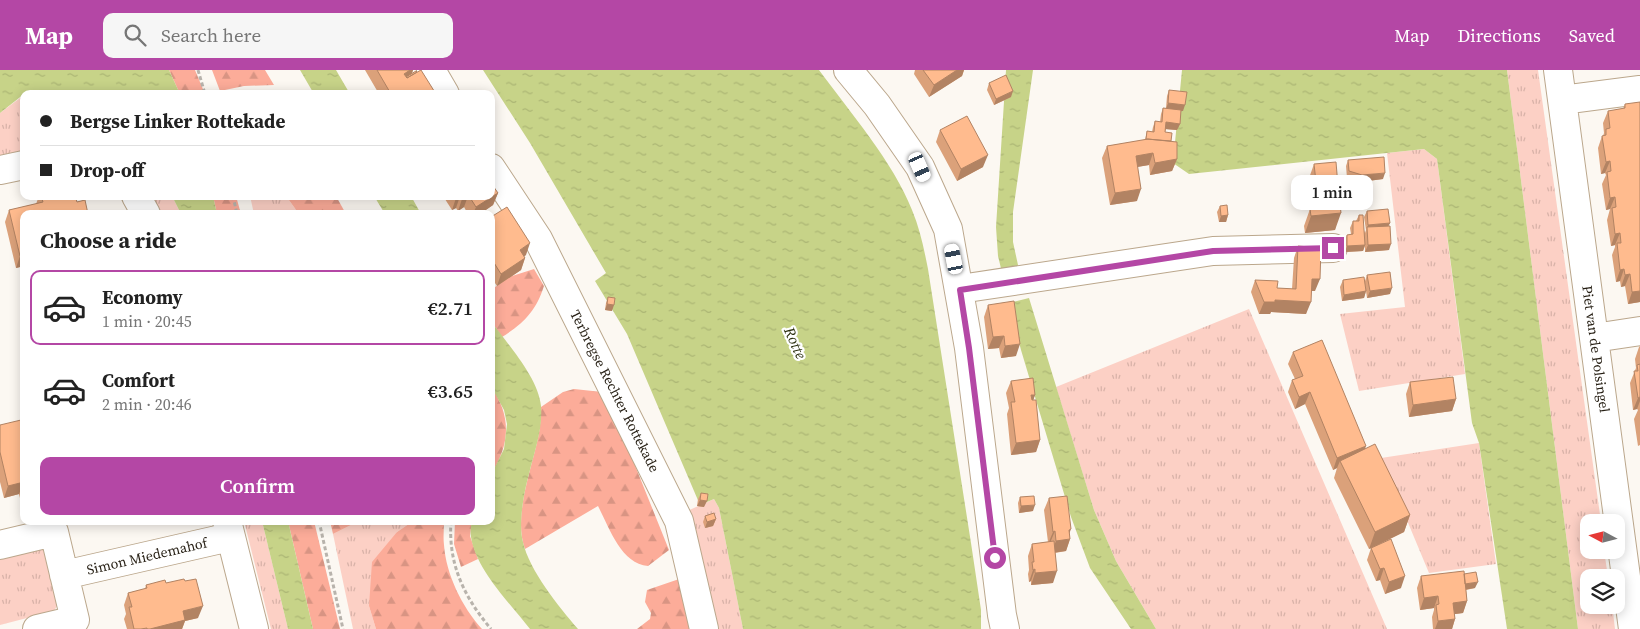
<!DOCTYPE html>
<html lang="en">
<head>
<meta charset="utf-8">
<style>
  :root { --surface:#fff; --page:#f6f6f6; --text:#222; --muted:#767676; --line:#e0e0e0; --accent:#b447a5 }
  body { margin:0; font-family:"Source Serif 4",serif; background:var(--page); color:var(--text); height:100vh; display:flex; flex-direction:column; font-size:19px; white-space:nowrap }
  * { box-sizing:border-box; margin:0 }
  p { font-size:16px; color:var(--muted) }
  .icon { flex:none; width:28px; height:28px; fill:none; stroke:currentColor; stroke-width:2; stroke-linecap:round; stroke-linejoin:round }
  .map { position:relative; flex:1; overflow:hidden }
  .details { position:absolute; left:20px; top:140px; width:475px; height:315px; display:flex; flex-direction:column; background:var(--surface); border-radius:10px; box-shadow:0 2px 12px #0003 }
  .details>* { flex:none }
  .top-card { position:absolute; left:20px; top:20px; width:475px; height:110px; border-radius:10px; box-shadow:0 2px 12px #0003; display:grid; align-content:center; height:110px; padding:0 20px; background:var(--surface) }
  .needle { width:32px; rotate:277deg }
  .tools { position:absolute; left:1580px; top:444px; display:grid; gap:10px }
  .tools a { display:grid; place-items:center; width:45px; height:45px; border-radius:10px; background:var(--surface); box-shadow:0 2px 12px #0003; font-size:25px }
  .end { position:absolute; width:22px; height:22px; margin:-11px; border:6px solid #b447a5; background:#fff; box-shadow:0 0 0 2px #fff }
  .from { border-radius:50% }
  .bubble { position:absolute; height:35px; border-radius:10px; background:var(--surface); box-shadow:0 2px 12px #0003; font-size:16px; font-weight:600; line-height:35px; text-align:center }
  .car { position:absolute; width:15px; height:30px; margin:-15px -8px; border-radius:6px; box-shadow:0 0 4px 1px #0007; background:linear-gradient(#fff 24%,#345 0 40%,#fff 0 76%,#345 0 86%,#fff 0) }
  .top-card b { display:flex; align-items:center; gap:18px; height:48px; font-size:19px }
  .top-card b+b { border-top:1px solid var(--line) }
  .top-card i { width:12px; height:12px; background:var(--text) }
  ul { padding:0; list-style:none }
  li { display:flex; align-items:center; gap:15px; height:75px; margin:0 10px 8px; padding:0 10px; border:2px solid transparent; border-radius:10px }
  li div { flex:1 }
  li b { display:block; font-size:19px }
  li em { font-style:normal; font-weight:600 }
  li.on { border-color:var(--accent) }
  li>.icon { width:45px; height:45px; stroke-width:1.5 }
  h2 { padding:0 20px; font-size:22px; line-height:60px }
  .cta { display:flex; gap:10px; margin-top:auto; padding:10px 20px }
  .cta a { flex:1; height:58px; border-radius:10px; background:var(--accent); color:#fff; font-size:20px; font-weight:600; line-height:58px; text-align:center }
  header { display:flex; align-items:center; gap:30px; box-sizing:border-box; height:70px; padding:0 25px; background:var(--accent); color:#fff }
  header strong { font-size:24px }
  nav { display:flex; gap:28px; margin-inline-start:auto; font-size:18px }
  .search { width:350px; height:45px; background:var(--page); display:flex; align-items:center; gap:12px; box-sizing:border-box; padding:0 18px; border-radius:10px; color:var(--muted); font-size:19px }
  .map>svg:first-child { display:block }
  .grass { fill:url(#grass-tufts) }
  .forest { fill:url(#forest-firs) }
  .water { fill:url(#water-ripples) }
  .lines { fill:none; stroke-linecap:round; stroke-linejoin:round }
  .minor-casing { stroke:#bba78c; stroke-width:30 }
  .path { stroke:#b8b3ac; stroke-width:3; stroke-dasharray:4 2.5; stroke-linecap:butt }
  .minor { stroke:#fff; stroke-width:28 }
  .wall { fill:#dba17a }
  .shaded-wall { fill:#b28363 }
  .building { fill:#ffbb8e; stroke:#b28363 }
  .route { stroke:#b447a5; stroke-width:6 }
  .labels { text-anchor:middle; stroke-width:4.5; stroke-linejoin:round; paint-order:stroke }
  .street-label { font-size:14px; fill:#251e13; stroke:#fff }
  .water-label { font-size:15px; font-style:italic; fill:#292d0c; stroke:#fff }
</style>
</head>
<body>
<header>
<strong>Map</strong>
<div class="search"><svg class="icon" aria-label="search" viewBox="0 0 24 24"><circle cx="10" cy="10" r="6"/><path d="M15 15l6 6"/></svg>Search here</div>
<nav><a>Map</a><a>Directions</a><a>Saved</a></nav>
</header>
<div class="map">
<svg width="1640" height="559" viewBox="0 0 1640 559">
  <defs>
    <pattern id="grass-tufts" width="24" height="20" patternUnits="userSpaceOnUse" patternTransform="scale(1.25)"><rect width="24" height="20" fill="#fcd0c5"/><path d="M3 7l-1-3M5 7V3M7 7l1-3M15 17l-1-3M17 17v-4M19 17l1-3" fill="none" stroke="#d8b2a8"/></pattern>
    <pattern id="forest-firs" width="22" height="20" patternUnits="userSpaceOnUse" patternTransform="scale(1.25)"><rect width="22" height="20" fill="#fcac99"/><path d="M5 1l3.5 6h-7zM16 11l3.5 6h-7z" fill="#d89483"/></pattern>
    <pattern id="water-ripples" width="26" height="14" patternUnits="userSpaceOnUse" patternTransform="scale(1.25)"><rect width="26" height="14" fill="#c7d388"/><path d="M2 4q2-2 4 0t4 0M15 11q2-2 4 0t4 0" fill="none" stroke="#abb574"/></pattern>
  </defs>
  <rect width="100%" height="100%" fill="#fcf8f2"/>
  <path class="grass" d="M1507 0H1538L1601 452H1589V480H1604L1608 507 1589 508V535H1612L1615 559H1578Z
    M24 25V83L0 89V43Z
    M1424 79 1437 89 1465 304 1359 321 1340 244 1405 237 1387 83Z
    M147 126H172L181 144H157Z
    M250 126H286L299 144H254Z
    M1249 239 1387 559H1156L1116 491 1094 440 1056 317Z
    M1479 373 1496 494 1429 503 1381 388Z
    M714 429 719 438 743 559H719L708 513 697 486 676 446Z
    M244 451H262L288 559H271Z
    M359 451H413L397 462 369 536 376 559H353L333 464Z
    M37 476 47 481 60 531 54 541 0 555V486Z"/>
  <path class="forest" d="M169 0H195L205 24H180Z
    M212 0H265L274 15 244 16 220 21Z
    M213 126H236L241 144H217Z
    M286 126H336L346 144H299Z
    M534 199 544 216C536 241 524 253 502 267L491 251V220L509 207Z
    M491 316C512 348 510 373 491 405Z
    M574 319 602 322 628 378 669 480 648 496C621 494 609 457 598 436L525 479C513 447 531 401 538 368 540 358 541 348 541 337L563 322Z
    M288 451H314L340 559H313Z
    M330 451H359L333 464Z
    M413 451H444C444 459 443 467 444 475 446 504 462 537 482 559H376L369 536 372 492 397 462Z
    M455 451H472L470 466 478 489 461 497 454 474Z
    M685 507 698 559H637L650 549 651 543 645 532 647 520Z"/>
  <path class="water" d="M0 0H169L180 24H24L0 43Z
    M300 0H336L350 24H314Z
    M483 0H819C849 41 894 93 912 140 920 159 924 179 928 199L971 473 981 540V559H743L719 438 714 429 700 435 627 264 595 211 606 203 530 73Z
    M1006 0H1033L1013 142V172L1018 195 1023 211 1005 215 998 186 996 157Z
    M1182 0H1507L1578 559H1507L1479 373 1472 353 1437 89 1424 79 1189 104 1173 93Z
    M172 126H213L217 144H181Z
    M374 126H411L421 144H385Z
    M1029 228 1094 440 1116 491 1156 559H1131L1090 498 1071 447 1021 280 1009 233Z
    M491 251C508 275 538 307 541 336 543 359 534 383 529 404 524 422 518 454 523 472 529 500 559 537 578 559H530C510 533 476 500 471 467 470 462 471 456 472 451H491V405L504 379 507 354 504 340 491 316Z
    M262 451H288L313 559H288Z"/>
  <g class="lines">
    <defs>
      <path id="minor" d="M431 0 445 24
        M848 0 877 35 920 97 948 159 969 278 1002 545 1005 559
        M1558 0 1633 559
        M1562 30 1640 20
        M491 98 538 169 679 451 704 559
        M0 100 24 95
        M136 126 146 144
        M960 219 1213 181 1333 178
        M1594 268 1640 261
        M227 451 254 559
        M0 475 54 462 75 550 37 559
        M64 505 230 467"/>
    </defs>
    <use href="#minor" class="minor-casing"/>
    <path class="path" d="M198 0 205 24
      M233 126 237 144
      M319 451 343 559
      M451 451C448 494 464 527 491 559"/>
    <use href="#minor" class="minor"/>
  </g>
  <path class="wall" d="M365 0H413L412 3 436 24H379Z
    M915 0H964L962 6 929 27 914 4Z
    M989 13 1011 27 994 35 987 20Z
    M1169 20 1183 41H1181L1180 54 1177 60 1166 59 1165 62 1171 71 1177 89 1172 101 1150 105 1149 95 1137 97V131L1110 135 1102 88 1107 76 1145 70 1147 61 1152 62 1153 57 1155 51 1160 52 1161 44 1163 38H1166L1167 26Z
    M1625 34 1640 232 1628 234 1625 216 1621 217 1620 211 1616 212 1612 185 1615 177V175L1611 176 1607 150 1610 139 1606 140 1602 114 1606 105 1605 103 1601 104 1598 78 1602 66H1603L1604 63 1603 53 1608 41 1623 39Z
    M940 60 983 97 957 111 936 72Z
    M1348 90 1383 109 1360 112 1347 108 1346 96Z
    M1314 94 1340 135 1335 160 1305 163 1304 156 1310 139H1311L1308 111Z
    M498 123 493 135 480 144H468L464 137 458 141 456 138 452 140 443 126H491Z
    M39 126H75L77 132 24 144V196L16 198 5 152 9 140 36 134Z
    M1220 136 1228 145 1226 152H1219L1217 142Z
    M1367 141 1390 153 1388 156 1389 180 1365 182V176L1363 181 1345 182 1344 171 1347 165 1351 164 1350 158 1353 151H1356L1359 145 1365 163 1366 160 1364 147Z
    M491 147 526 185 524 186 525 188 521 200 497 216 491 207Z
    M1298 176 1315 221H1311L1306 244 1271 242 1270 244H1259L1251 222 1255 210 1277 218 1292 219 1294 188Z
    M1367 205 1390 224 1367 228 1366 221 1364 228 1342 231 1340 217 1343 210 1365 211Z
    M608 227 612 241 605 240 606 233Z
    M988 235 1016 286 1001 288 999 278 988 279 984 247Z
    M1640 276V375L1638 376 1634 349 1638 340 1637 339 1633 340 1630 313 1636 298 1635 289 1639 277Z
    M1293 282 1365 379 1410 445 1404 462 1380 474 1401 518 1385 524 1380 510 1376 511 1367 490 1371 478 1369 479 1334 408 1337 398 1333 400 1305 334 1295 339 1288 322 1292 310 1295 309 1288 294Z
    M1011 311 1035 325 1033 330 1040 370 1036 382 1011 385 1007 344 1009 338 1006 323Z
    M1410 312 1456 329 1452 341 1409 347 1406 324Z
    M0 355 24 361V432H21L19 424 4 428 0 412Z
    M701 423 704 437 697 436 698 429Z
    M1020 427 1033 441 1019 443 1018 433Z
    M1049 428 1069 463 1070 469 1066 481 1055 483 1053 513 1031 515V511L1029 512 1028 504 1029 500 1028 486 1032 474 1048 472 1044 440Z
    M705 446 716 449 713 456 705 458 703 452Z
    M1464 504 1475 518 1466 520 1467 531 1463 543 1454 544 1455 549 1452 559H1433L1432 547 1434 540V538L1420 540 1417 518 1421 506Z
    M166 513 198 548 185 551 182 559H127L124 549 126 544 124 535 128 523 145 519 146 515Z"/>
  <path class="shaded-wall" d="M410 0H413L410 9 404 13V4Z
    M957 0H964L962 6 929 27 934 15Z
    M1013 21 1011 27 994 35 996 29Z
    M1168 33 1185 35 1183 41 1166 39Z
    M1166 52 1180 54 1177 60 1164 59Z
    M1153 83 1149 95 1131 98 1136 86Z
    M988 85 983 97 957 111 961 99Z
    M1177 89 1172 101 1150 105 1155 93Z
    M1610 91 1605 103 1601 104 1606 92Z
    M1385 103 1383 109 1360 112 1362 105Z
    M1141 119 1137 131 1110 135 1115 123Z
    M498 123 493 135 480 144H473L476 137Z
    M1344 124 1338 141 1339 125Z
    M459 126H460L456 138 452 140 456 128Z
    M466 126H468L464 137 458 141 462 129Z
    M1615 127 1610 139 1606 140 1610 128Z
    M1341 143 1335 160 1305 163 1311 146Z
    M1228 145 1226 152H1219L1221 146Z
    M1390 153 1387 159H1367L1368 155Z
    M1620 163 1615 175 1611 176 1615 164Z
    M530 173 526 185 516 192 520 180Z
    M1391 174 1389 180 1365 182 1368 175Z
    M1365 175 1363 181 1345 182 1347 176Z
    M24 185V196L16 198 20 186Z
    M525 188 521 200 497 216 501 204Z
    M1624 199 1620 211 1616 212 1620 200Z
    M1630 204 1625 216 1621 217 1625 205Z
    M1312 209H1320L1315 221H1308Z
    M1392 218 1390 224 1367 228 1370 221Z
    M1366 221 1364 228 1342 231 1344 225Z
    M1640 221V232L1628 234 1632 222Z
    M1275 230 1311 232 1306 244 1271 242 1270 244H1259L1264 232Z
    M607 234 614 235 612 241 605 240Z
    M1004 266 999 278 988 279 993 267Z
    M1020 274 1016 286 1001 288 1005 276Z
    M1310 322 1305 334 1295 339 1299 327Z
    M1031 325H1035L1031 337Z
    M1640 327V331L1637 339 1633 340 1638 328Z
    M1456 329 1452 341 1409 347 1413 335Z
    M1040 370 1036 382 1011 385 1016 373Z
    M1366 376 1362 388 1340 391 1337 398 1333 400 1337 388Z
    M24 412 19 424 4 428 8 416Z
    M24 425V432H21Z
    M700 430 707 431 704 437 697 436Z
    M1035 435 1033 441 1019 443 1021 436Z
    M1410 445 1404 462 1369 479 1375 462Z
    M716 449 713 456 705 458 707 452Z
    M1071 459 1067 470 1070 469 1066 481 1051 483 1056 471 1069 460Z
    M1055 461 1050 473 1048 474 1053 462Z
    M1384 498 1380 510 1376 511 1380 499Z
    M1035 499 1031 511 1029 512 1033 500Z
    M1057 501 1053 513 1031 515 1035 503Z
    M1405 506 1401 518 1385 524 1389 512Z
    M1478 512 1475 518 1463 520 1465 514Z
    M1438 526 1434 538 1420 540 1424 528Z
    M1467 531 1463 543 1448 545 1453 533Z
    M203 536 198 548 185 551 182 559H150L183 541Z
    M1455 549 1452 559H1435L1438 551Z"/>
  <path class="building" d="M377 0H410L404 4 407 8 421 0 436 24H391Z
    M923 0H957L934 15Z
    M416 1 417 2 407 8 406 7Z
    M1006 5 1013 21 996 29 989 13Z
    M1169 20 1187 22 1185 35 1168 33Z
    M1640 32V221L1632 222 1630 204 1625 205 1624 199 1620 200 1617 173H1621L1620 163 1615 164 1612 138 1616 137 1615 127 1610 128 1607 102 1611 101 1610 91 1606 92 1602 66 1606 65V59L1610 58 1608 41 1625 38V34Z
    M1163 38 1181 40 1180 54 1166 52 1165 62 1172 63 1171 71 1146 69 1147 61 1154 62 1155 51 1162 52Z
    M967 46 988 85 961 99 940 60Z
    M1148 69 1177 72V89L1155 93 1153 83 1136 86 1141 119 1115 123 1107 76Z
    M1384 87 1385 103 1362 105 1349 101 1348 90Z
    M1336 92 1338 116 1343 115 1344 124 1339 125 1341 143 1311 146 1310 139 1319 138 1314 94Z
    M491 113 498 123 476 137 469 126H491Z
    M41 126H75L77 132 85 130 88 144H24V185L20 186 9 140 43 132Z
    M1227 135 1228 145 1221 146 1220 136Z
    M507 137 530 173 520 180 525 188 501 204 491 188V147Z
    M1388 139 1390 153 1368 155 1367 141Z
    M1359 145H1363L1365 175 1347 176V165L1353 164V151H1359Z
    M1390 156 1391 174 1368 175 1367 157Z
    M1298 176 1321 178 1320 209H1312L1311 232 1275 230V232H1264L1255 210 1278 211 1277 218 1296 219Z
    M1390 202 1392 218 1370 221 1367 205Z
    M1364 207 1366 221 1344 225 1343 210Z
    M608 227 615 228 614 235 607 234Z
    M1014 231 1020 274 1005 276 1004 266 993 267 988 235Z
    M1322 270 1366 376 1337 388 1310 322 1299 327 1292 310 1303 306 1293 282Z
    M1640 294V327L1638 328 1634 301H1638L1637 295Z
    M1453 307 1456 329 1413 335 1410 312Z
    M1033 308 1035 325H1031L1032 330H1036L1040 370 1016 373 1011 332H1015L1011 311Z
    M21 350 24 361V413V412L8 416 0 382V355Z
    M1375 374 1410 445 1375 462 1340 391Z
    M701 423 708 424 707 431 700 430Z
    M1034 426 1035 435 1021 436 1020 427Z
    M1067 426 1071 459 1069 460 1070 469 1056 471 1055 461 1053 462 1049 428Z
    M714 443 716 449 707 452 705 446Z
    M1391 469 1405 506 1389 512 1384 498 1380 499 1371 478Z
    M1054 471 1057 501 1035 503V499L1033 500 1032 492H1034L1032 474Z
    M1464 501 1467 531 1453 533 1455 549 1438 551 1436 535 1439 534 1438 526 1424 528 1421 506Z
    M1476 502 1478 512 1465 514 1464 504Z
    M184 509 185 511 196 509 203 536 183 541 185 550 150 559H147V558L141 559H134L129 537H132L128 523 147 518 146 515 165 510 166 513Z"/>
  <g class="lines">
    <path class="route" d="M995 488 969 278 960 220 1213 181 1333 178"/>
  </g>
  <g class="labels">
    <g class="street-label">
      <text transform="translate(1596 279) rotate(82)" y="5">Piet van de Polsingel</text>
      <text transform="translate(615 321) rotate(63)" y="5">Terbregse Rechter Rottekade</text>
      <text transform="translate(147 486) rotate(-13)" y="5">Simon Miedemahof</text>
    </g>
    <g class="water-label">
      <text transform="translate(795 273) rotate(66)" y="5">Rotte</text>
    </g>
  </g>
</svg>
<div class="tools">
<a><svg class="needle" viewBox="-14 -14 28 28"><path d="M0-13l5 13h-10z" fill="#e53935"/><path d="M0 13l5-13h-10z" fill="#767676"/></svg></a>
<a><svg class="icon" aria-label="layers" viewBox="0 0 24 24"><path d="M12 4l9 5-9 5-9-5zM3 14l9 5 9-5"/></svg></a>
</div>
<i class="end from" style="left:995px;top:488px"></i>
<i class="end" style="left:1333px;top:178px"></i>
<div class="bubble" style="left:1291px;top:105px;width:82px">1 min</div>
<i class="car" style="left:920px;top:97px;rotate:156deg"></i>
<i class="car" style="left:954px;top:189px;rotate:349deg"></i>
<div class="top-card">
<b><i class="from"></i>Bergse Linker Rottekade</b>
<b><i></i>Drop-off</b>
</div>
<section class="details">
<h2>Choose a ride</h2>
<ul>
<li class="on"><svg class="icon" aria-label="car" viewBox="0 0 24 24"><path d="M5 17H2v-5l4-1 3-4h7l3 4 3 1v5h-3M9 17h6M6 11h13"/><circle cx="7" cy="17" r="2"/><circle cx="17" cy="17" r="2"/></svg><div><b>Economy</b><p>1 min · 20:45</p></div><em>€2.71</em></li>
<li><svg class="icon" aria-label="car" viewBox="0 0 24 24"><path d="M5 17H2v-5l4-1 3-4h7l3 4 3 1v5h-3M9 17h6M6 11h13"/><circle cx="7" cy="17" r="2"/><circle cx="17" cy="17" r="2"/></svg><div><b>Comfort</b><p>2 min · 20:46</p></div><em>€3.65</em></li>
</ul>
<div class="cta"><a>Confirm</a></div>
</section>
</div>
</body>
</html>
